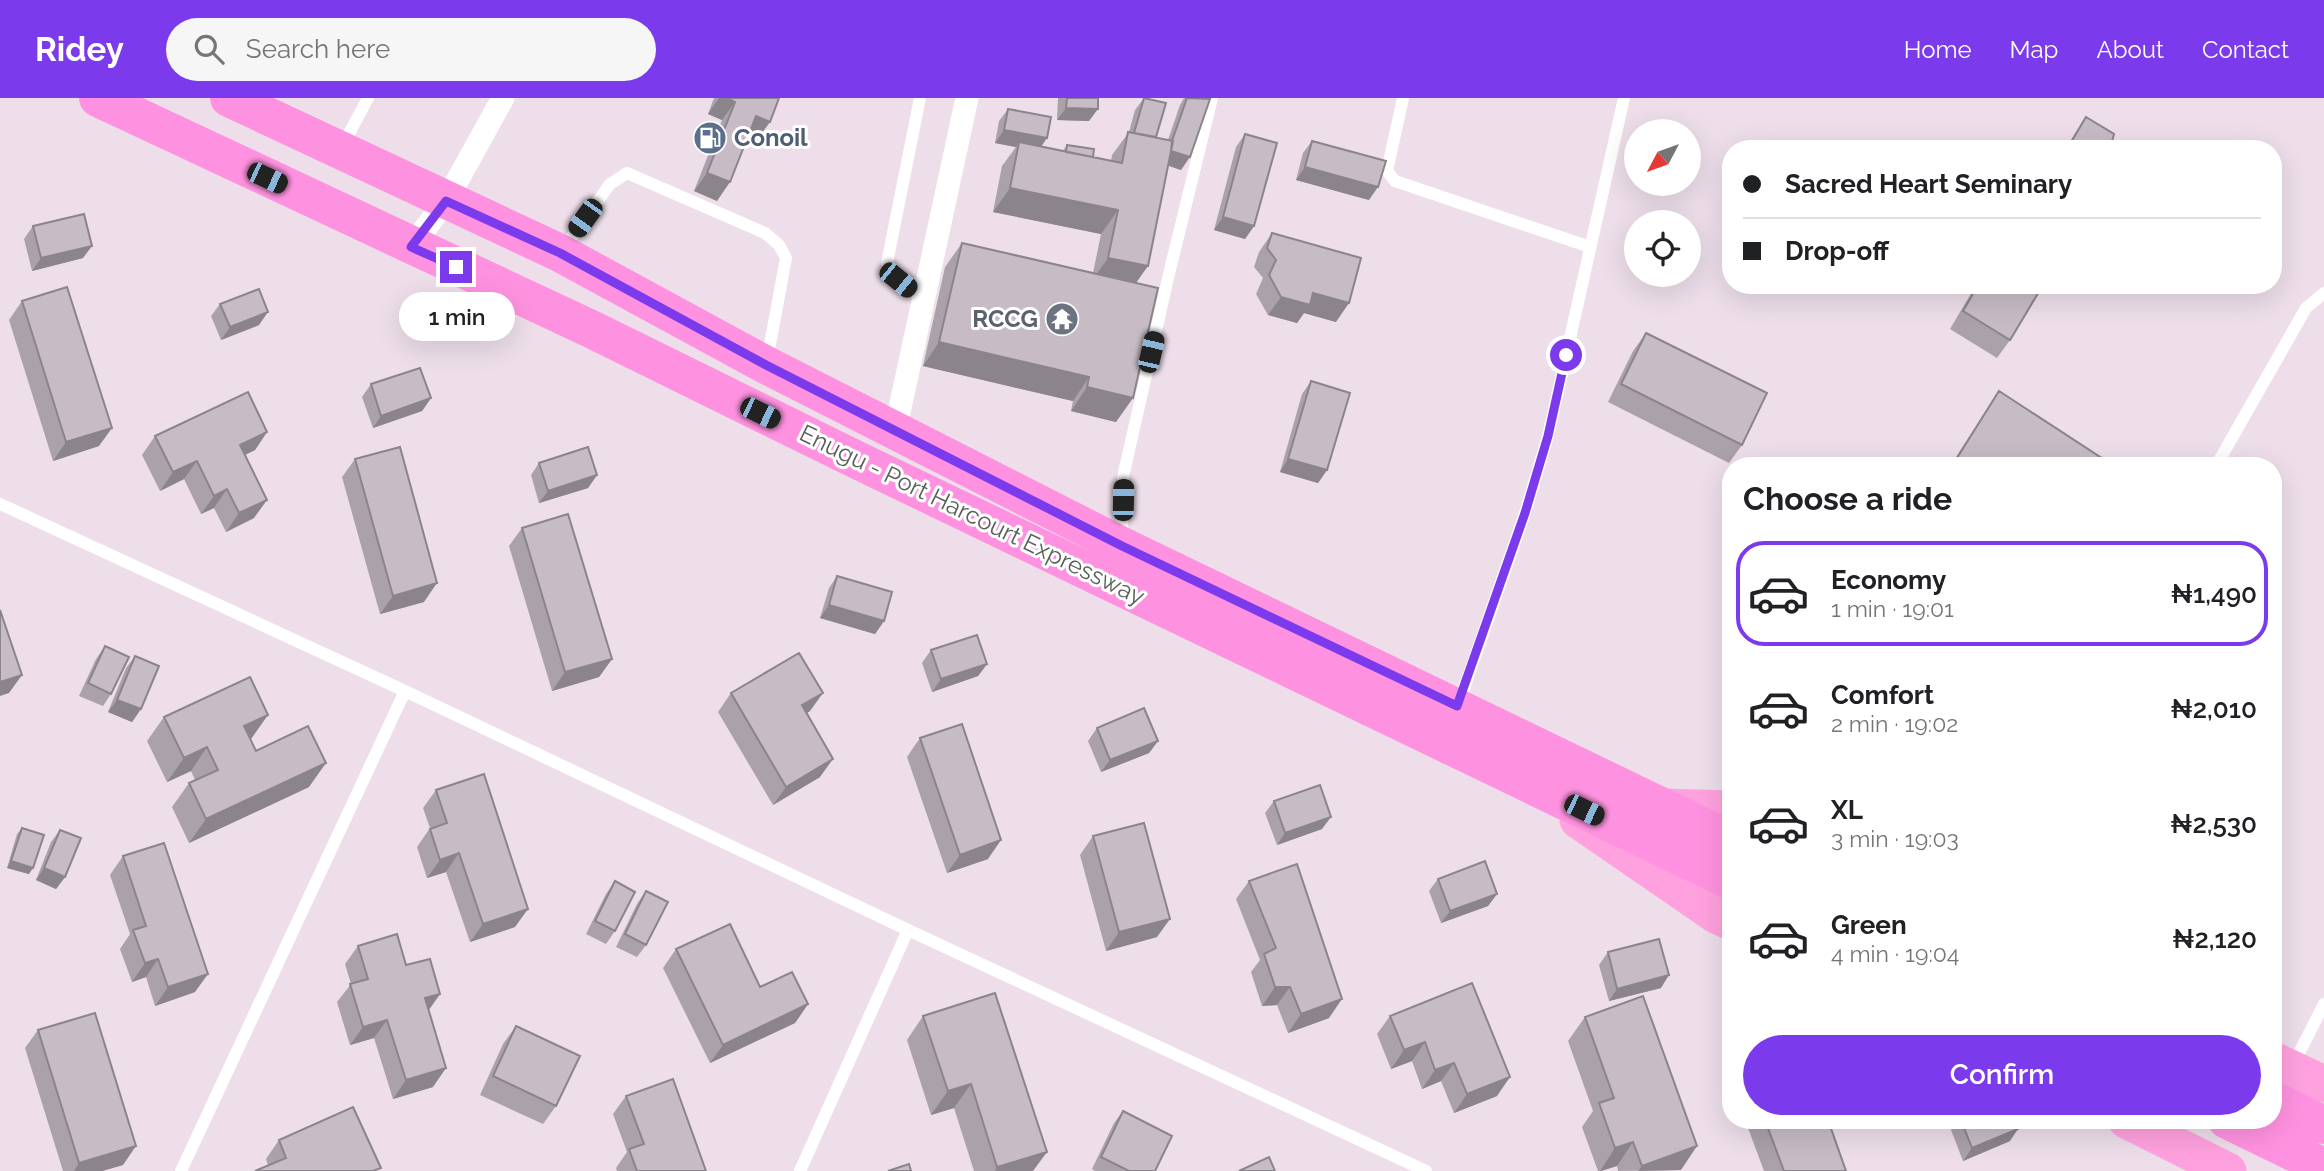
<!DOCTYPE html>
<html lang="en">
<head>
<meta charset="utf-8">
<style>
  :root { --surface:#fff; --page:#f6f6f6; --text:#202124; --muted:#757577; --line:#e0e0e0; --accent:#7c3aed }
  body { margin:0; font-family:Raleway,sans-serif; background:var(--page); color:var(--text); height:100vh; display:flex; flex-direction:column; font-size:26px; white-space:nowrap }
  * { box-sizing:border-box; margin:0 }
  p { font-size:23px; color:var(--muted) }
  .icon { flex:none; width:38px; height:38px; fill:none; stroke:currentColor; stroke-width:2; stroke-linecap:round; stroke-linejoin:round }
  .map { position:relative; flex:1; overflow:hidden }
  .panel { position:absolute; left:1722px; top:359px; width:560px; height:672px; display:flex; flex-direction:column; background:var(--surface); border-radius:28px; box-shadow:0 7px 28px #0002 }
  .panel>* { flex:none }
  .banner { position:absolute; left:1722px; top:42px; width:560px; height:154px; border-radius:28px; box-shadow:0 7px 28px #0002; display:grid; align-content:center; height:154px; padding:0 21px; background:var(--surface) }
  .needle { width:46px; rotate:229deg }
  .fabs { position:absolute; left:1624px; top:21px; display:grid; gap:14px }
  .fabs a { display:grid; place-items:center; width:77px; height:77px; border-radius:50%; background:var(--surface); box-shadow:0 7px 28px #0002; font-size:35px }
  .end { position:absolute; width:32px; height:32px; margin:-16px; border:9px solid #7c3aed; background:#fff; box-shadow:0 0 0 4px #fff }
  .from { border-radius:50% }
  .bubble { position:absolute; height:49px; border-radius:24px; background:var(--surface); box-shadow:0 7px 28px #0002; font-size:23px; font-weight:600; line-height:49px; text-align:center }
  .car { position:absolute; width:21px; height:42px; margin:-21px -10px; border-radius:9px; box-shadow:0 0 5px 2px #0007; background:linear-gradient(#222 24%,#8ab4d8 0 40%,#222 0 76%,#8ab4d8 0 86%,#222 0) }
  .banner b { display:flex; align-items:center; gap:24px; height:66px; font-size:26px }
  .banner b+b { border-top:2px solid var(--line) }
  .banner i { width:18px; height:18px; background:var(--text) }
  ul { padding:0; list-style:none }
  li { display:flex; align-items:center; gap:21px; height:105px; margin:0 14px 10px; padding:0 7px; border:4px solid transparent; border-radius:28px }
  li div { flex:1 }
  li b { display:block; font-size:26px }
  li em { font-style:normal; font-weight:600 }
  li.current { border-color:var(--accent) }
  li>.icon { width:63px; height:63px; stroke-width:1.5 }
  h2 { padding:0 21px; font-size:32px; line-height:84px }
  .action { display:flex; gap:14px; margin-top:auto; padding:14px 21px }
  .action a { flex:1; height:80px; border-radius:42px; background:var(--accent); color:#fff; font-size:28px; font-weight:600; line-height:80px; text-align:center }
  header { display:flex; align-items:center; gap:42px; box-sizing:border-box; height:98px; padding:0 35px; background:var(--accent); color:#fff }
  header strong { font-size:33px }
  nav { display:flex; gap:38px; margin-inline-start:auto; font-size:24px }
  .search { width:490px; height:63px; background:var(--page); display:flex; align-items:center; gap:18px; box-sizing:border-box; padding:0 24px; border-radius:38px; color:var(--muted); font-size:26px }
  .map>svg:first-child { display:block }
  .lines { fill:none; stroke-linecap:round; stroke-linejoin:round }
  .service { stroke:#fff; stroke-width:12 }
  .minor { stroke:#fff; stroke-width:23 }
  .primary { stroke:#ffa1df; stroke-width:37 }
  .trunk { stroke:#ff92e0; stroke-width:38 }
  .wall { fill:#aba2a9 }
  .shaded-wall { fill:#8b848a }
  .building { fill:#c7bcc5; stroke:#8b848a; stroke-width:2 }
  .route { stroke:#7c3aed; stroke-width:9 }
  .labels { text-anchor:middle; stroke-width:6; stroke-linejoin:round; paint-order:stroke }
  .service-label { font-size:24px; font-weight:bold; fill:#4e5e75; stroke:#fff; text-anchor:start }
  .worship-label { font-size:24px; font-weight:bold; fill:#5b616d; stroke:#fff; text-anchor:end }
  .street-label { font-size:24px; fill:#586158; stroke:#fff }
</style>
</head>
<body>
<header>
<strong>Ridey</strong>
<div class="search"><svg class="icon" aria-label="search" viewBox="0 0 24 24"><circle cx="10" cy="10" r="6"/><path d="M15 15l6 6"/></svg>Search here</div>
<nav><a>Home</a><a>Map</a><a>About</a><a>Contact</a></nav>
</header>
<div class="map">
<svg width="2324" height="1073" viewBox="0 0 2324 1073">
  <rect width="100%" height="100%" fill="#eddee9"/>
  <g class="lines">
    <path class="service" d="M920 0 887 165 890 174 923 202
      M1403 0 1387 73 1395 83 1590 149
      M343 47 368 0
      M562 153 610 86 627 75 765 135 779 147 786 160 767 263
      M2216 368 2306 210 2324 195
      M0 406 405 593 908 832 1426 1073
      M1122 441 1123 379 1168 180 1212 0
      M1459 605 1525 415 1548 338 1624 0
      M2298 957 2324 906
      M181 1073 405 593
      M800 1073 908 832"/>
    <path class="minor" d="M411 149 446 103 503 0
      M895 333 967 0"/>
    <path class="primary" d="M1662 709 1731 711
      M1578 722 1716 817 1731 824
      M2273 962 2324 986
      M2126 1022 2228 1073"/>
    <path class="trunk" d="M98 0 591 231 857 362 1731 783
      M229 0 560 155 766 267 1122 448 1731 742
      M2273 1002 2324 1027
      M2227 1022 2324 1069"/>
  </g>
  <path class="wall" d="M714 0H779L757 42 748 39 717 103 694 93 722 22 708 16Z
    M1058 0H1098L1089 23 1057 22Z
    M1144 0 1156 39 1168 42 1180 7 1184 0H1207L1181 72 1168 67 1136 185 1116 324 1071 313 1073 303 923 268 945 169 962 145 1093 175 1101 136 993 114 1002 68 1016 49 995 45 999 23 1008 11 1047 40 1041 48 1063 53 1067 47 1093 59 1111 63 1112 57 1129 34 1135 12Z
    M2086 19 2110 51H2065Z
    M1245 36 1254 128 1245 141 1214 132 1236 49Z
    M1312 43 1369 102 1296 82 1303 55Z
    M33 128 83 160 32 173 24 141Z
    M1272 135 1336 224 1304 215 1297 225 1268 217 1256 196 1263 180 1254 169 1259 154Z
    M1976 187H2043L2010 242 1997 260 1950 231Z
    M22 203 99 348 53 363 9 222Z
    M220 206 259 227 221 242 211 218Z
    M1646 235 1742 347 1729 365 1608 304 1633 253Z
    M1311 283 1327 372 1318 385 1280 374 1302 296Z
    M371 286 431 300 422 313 373 330 362 299Z
    M1999 293 2114 368H1950Z
    M267 334 255 352 245 357 254 420 226 434 214 410 201 416 184 381 160 393 142 357 155 338Z
    M355 361 424 504 380 516 342 379Z
    M539 365 597 377 588 390 539 405 531 377Z
    M522 430 612 561 599 579 552 593 509 448Z
    M837 478 884 523 875 536 820 520 829 490Z
    M105 548 111 596 103 608 79 598 96 561Z
    M931 552 987 566 978 578 932 594 922 565Z
    M135 558 141 611 132 624 108 614 126 570Z
    M731 595 810 613 807 615 820 679 773 707 718 614Z
    M164 619 251 641 256 653 309 689 189 745 172 709 189 685 195 682 191 673 167 684 147 643Z
    M1097 630 1158 643 1149 655 1101 674 1088 643Z
    M920 640 988 761 947 775 907 659Z
    M436 692 515 829 470 844 446 774 427 780 417 749 430 730 423 710Z
    M1274 703 1322 731 1277 747 1265 715Z
    M22 730 29 776 7 770 17 736Z
    M60 732 65 779 56 791 36 782 51 744Z
    M1093 738 1157 839 1106 853 1080 757Z
    M123 758 195 894 155 908 146 879 132 884 120 851 130 836 110 777Z
    M1438 781 1497 796 1488 808 1441 825 1429 793Z
    M615 783V833L606 846 586 836 606 796Z
    M1249 783 1329 920 1288 935 1277 907 1262 908 1251 874 1260 862 1236 801Z
    M646 793V847L637 859 616 849 637 806Z
    M358 848 406 867 440 896 429 912 433 989 393 1001 374 940 350 947 337 904 351 886 345 866Z
    M676 851 760 889 808 906 795 925 710 965 663 870Z
    M1608 854 1661 890 1609 903 1599 867Z
    M1472 885 1497 998 1454 1015 1441 983 1422 991 1412 963 1391 971 1377 936 1390 918Z
    M923 918 1033 1073H974L954 1010 931 1017 907 942Z
    M1585 919 1681 1072 1618 1073 1617 1068 1602 1073H1598L1582 1029 1593 1013 1568 943Z
    M516 928 556 1008 543 1026 480 997 503 946Z
    M38 932 123 1067 102 1073H63L25 950Z
    M626 998 706 1073H617L616 1070 627 1054 613 1016Z
    M1123 1013 1155 1073H1095L1092 1071 1114 1025Z
    M1754 1022H1828L1846 1073H1764L1748 1030Z
    M1958 1022H2015L2010 1043 1963 1063 1951 1032Z
    M279 1042 378 1073 268 1067 266 1061Z"/>
  <path class="shaded-wall" d="M719 0H726L735 4 722 22 708 16Z
    M1066 10 1098 11 1089 23 1057 22Z
    M756 18 770 24 757 42 743 37Z
    M1004 32 1047 40 1038 53 1019 44 1016 49 995 45Z
    M1169 52 1190 59 1181 72 1160 65Z
    M1305 69 1378 89 1369 102 1296 82Z
    M707 75 730 84 717 103 694 93Z
    M1010 90 1118 112 1101 136 993 114Z
    M1223 119 1254 128 1245 141 1214 132Z
    M92 148 83 160 32 173 41 160Z
    M1108 160 1148 168 1131 192 1091 184Z
    M1313 195 1349 205 1336 224 1304 215 1297 225 1268 217 1281 199Z
    M268 214 259 227 221 242 230 229Z
    M939 244 1089 279 1073 303 923 268Z
    M1087 289 1133 300 1116 324 1071 313Z
    M431 300 422 313 373 330 381 318Z
    M112 330 99 348 53 363 66 344Z
    M267 334 255 352 228 365 240 347Z
    M1288 361 1327 372 1318 385 1280 374Z
    M197 363 184 381 160 393 173 374Z
    M597 377 588 390 539 405 548 393Z
    M227 391 214 410 201 416 214 398Z
    M267 402 254 420 226 434 239 415Z
    M437 485 424 504 380 516 393 498Z
    M829 507 884 523 875 536 820 520Z
    M612 561 599 579 552 593 565 574Z
    M987 566 978 578 932 594 941 581Z
    M22 577 9 595 0 598V584Z
    M823 595 810 613 789 626 802 607Z
    M117 602 141 611 132 624 108 614Z
    M268 617 251 641 244 628Z
    M1158 643 1149 655 1101 674 1110 662Z
    M207 649 191 673 167 684 184 660Z
    M833 661 820 679 773 707 786 689Z
    M326 665 309 689 189 745 206 721Z
    M1331 719 1322 731 1277 747 1285 735Z
    M1001 742 988 761 947 775 960 757Z
    M459 755 446 774 427 780 440 762Z
    M11 763 33 770 29 776 7 770Z
    M44 770 65 779 56 791 36 782Z
    M1497 796 1488 808 1441 825 1450 813Z
    M528 811 515 829 470 844 483 826Z
    M1170 821 1157 839 1106 853 1119 834Z
    M158 861 146 879 132 884 145 865Z
    M208 876 195 894 155 908 168 889Z
    M1669 877 1661 890 1609 903 1617 891Z
    M1275 889H1290L1277 907 1262 908Z
    M440 896 427 914 425 900Z
    M1342 901 1329 920 1288 935 1301 916Z
    M808 906 795 925 710 965 723 947Z
    M387 922 374 940 350 947 363 929Z
    M1425 944 1412 963 1391 971 1404 952Z
    M1454 965 1441 983 1422 991 1435 972Z
    M446 970 433 989 393 1001 406 982Z
    M1510 979 1497 998 1454 1015 1467 996Z
    M971 986 954 1010 931 1017 948 993Z
    M2018 1031 2010 1043 1963 1063 1972 1050Z
    M1633 1044 1617 1068 1600 1073 1615 1050Z
    M136 1048 123 1067 102 1073H74L79 1065Z
    M1697 1048 1681 1072 1638 1073 1642 1068Z
    M1047 1054 1033 1073H995L997 1069Z"/>
  <path class="building" d="M726 0H779L770 24 756 18 730 84 707 75 735 4Z
    M1067 0H1098V11L1066 10Z
    M1144 0 1166 5 1156 39 1134 35Z
    M1187 0 1210 1 1190 59 1171 53 1172 43Z
    M1008 11 1051 19 1047 40 1004 32Z
    M2086 19 2114 36 2110 51H2067Z
    M1128 34 1173 43 1148 168 1108 160 1118 112 1010 90 1019 44 1122 65Z
    M1245 36 1277 45 1254 128 1223 119Z
    M1312 43 1386 63 1378 89 1305 69Z
    M1067 47 1094 51 1093 59 1066 54Z
    M84 116 92 148 41 160 33 128Z
    M1272 135 1361 160 1349 205 1313 195 1310 207 1281 199 1269 177 1276 162 1267 150Z
    M962 145 1158 190 1133 300 1087 289 1089 279 939 244Z
    M1978 187H2043L2010 242 1963 213Z
    M67 189 112 330 66 344 22 203Z
    M259 191 268 214 230 229 220 206Z
    M1646 235 1767 295 1742 347 1621 286Z
    M420 270 431 300 381 318 371 286Z
    M1311 283 1350 295 1327 372 1288 361Z
    M1999 293 2114 368H1952Z
    M248 294 267 334 240 347 267 402 239 415 227 391 214 398 197 363 173 374 155 338Z
    M400 349 437 485 393 498 355 361Z
    M588 349 597 377 548 393 539 365Z
    M568 416 612 561 565 574 522 430Z
    M837 478 892 494 884 523 829 507Z
    M0 512 22 577 0 584Z
    M977 537 987 566 941 581 931 552Z
    M105 548 129 559 111 596 88 585Z
    M799 555 823 595 802 607 833 661 786 689 731 595Z
    M135 558 159 568 141 611 117 602Z
    M250 579 268 617 244 628 256 653 308 628 326 665 206 721 189 685 218 672 207 649 184 660 164 619Z
    M1144 610 1158 643 1110 662 1097 630Z
    M962 626 1001 742 960 757 920 640Z
    M484 676 528 811 483 826 459 755 440 762 430 731 447 725 436 692Z
    M1320 687 1331 719 1285 735 1274 703Z
    M1144 725 1170 821 1119 834 1093 738Z
    M22 730 44 737 33 770 11 763Z
    M60 732 81 740 65 779 44 770Z
    M164 745 208 876 168 889 158 861 145 865 133 832 146 828 123 758Z
    M1485 763 1497 796 1450 813 1438 781Z
    M2273 764 2276 771 2274 788H2273Z
    M1297 766 1342 901 1301 916 1290 889H1275L1264 856 1276 850 1249 783Z
    M615 783 635 794 615 833 595 823Z
    M646 793 668 804 646 847 625 836Z
    M730 826 760 889 792 874 808 906 723 947 676 851Z
    M397 836 406 867 430 861 440 896 425 900 446 970 406 982 387 922 363 929 350 886 368 881 358 848Z
    M1659 841 1669 877 1617 891 1608 854Z
    M1472 885 1510 979 1467 996 1454 965 1435 972 1425 944 1404 952 1390 918Z
    M995 895 1047 1054 997 1069 971 986 948 993 923 918Z
    M1643 898 1697 1048 1642 1068 1633 1044 1615 1050 1599 1005 1614 1000 1585 919Z
    M95 915 136 1048 79 1065 38 932Z
    M516 928 580 958 556 1008 493 978Z
    M673 981 706 1073H637L629 1051 644 1046 626 998Z
    M353 1009 381 1070 373 1073H255L286 1060 279 1042Z
    M1123 1013 1172 1038 1155 1073H1129L1101 1059Z
    M1765 1022H1828L1846 1073H1784Z
    M1961 1022H2015L2018 1031 1972 1050Z
    M1269 1059 1275 1073H1239Z
    M909 1066 911 1073H888Z"/>
  <g class="lines">
    <path class="route" d="M456 169 411 149 446 103 560 155 766 267 1122 448 1457 608 1525 415 1548 338 1566 257"/>
  </g>
  <defs>
    <symbol id="fuel-disc" viewBox="-11 -11 22 22"><circle r="9.5" fill="#5c6f8a" stroke="#fff"/><path d="M-5.5-6h7V0h2V4h1.3V-2.5L3-4.5l.8-.8L6-3V5H2.5V1h-1V6h-7ZM-4.2-4.7v3.2H.2V-4.7Z" fill="#fff"/></symbol>
    <symbol id="temple-disc" viewBox="-11 -11 22 22"><circle r="9.5" fill="#6b7280" stroke="#fff"/><path d="M0-6L5-2H3V0L6.5 2.5H4V6H1.5V3h-3V6H-4V2.5H-6.5L-3 0V-2H-5Z" fill="#fff"/></symbol>
  </defs>
  <g fill-rule="evenodd">
    <use href="#fuel-disc" x="691" y="21" width="38" height="38"/>
    <use href="#temple-disc" x="1043" y="202" width="38" height="38"/>
  </g>
  <g class="labels">
    <g class="service-label">
      <text x="734" y="48">Conoil</text>
    </g>
    <g class="worship-label">
      <text x="1038" y="229">RCCG</text>
    </g>
    <g class="street-label">
      <text transform="translate(972 417) rotate(26)" y="8">Enugu - Port Harcourt Expressway</text>
    </g>
  </g>
</svg>
<div class="fabs">
<a><svg class="needle" viewBox="-14 -14 28 28"><path d="M0-13l5 13h-10z" fill="#e53935"/><path d="M0 13l5-13h-10z" fill="#757577"/></svg></a>
<a><svg class="icon" aria-label="locate" viewBox="0 0 24 24"><circle cx="12" cy="12" r="6"/><path d="M12 2v4M12 18v4M2 12h4M18 12h4"/></svg></a>
</div>
<i class="end from" style="left:1566px;top:257px"></i>
<i class="end" style="left:456px;top:169px"></i>
<div class="bubble" style="left:399px;top:194px;width:116px">1 min</div>
<i class="car" style="left:267px;top:80px;rotate:115deg"></i>
<i class="car" style="left:585px;top:120px;rotate:216deg"></i>
<i class="car" style="left:898px;top:182px;rotate:129deg"></i>
<i class="car" style="left:1151px;top:254px;rotate:13deg"></i>
<i class="car" style="left:760px;top:315px;rotate:116deg"></i>
<i class="car" style="left:1123px;top:402px;rotate:1deg"></i>
<i class="car" style="left:1584px;top:712px;rotate:116deg"></i>
<div class="banner">
<b><i class="from"></i>Sacred Heart Seminary</b>
<b><i></i>Drop-off</b>
</div>
<section class="panel">
<h2>Choose a ride</h2>
<ul>
<li class="current"><svg class="icon" aria-label="car" viewBox="0 0 24 24"><path d="M5 17H2v-5l4-1 3-4h7l3 4 3 1v5h-3M9 17h6M6 11h13"/><circle cx="7" cy="17" r="2"/><circle cx="17" cy="17" r="2"/></svg><div><b>Economy</b><p>1 min · 19:01</p></div><em>₦1,490</em></li>
<li><svg class="icon" aria-label="car" viewBox="0 0 24 24"><path d="M5 17H2v-5l4-1 3-4h7l3 4 3 1v5h-3M9 17h6M6 11h13"/><circle cx="7" cy="17" r="2"/><circle cx="17" cy="17" r="2"/></svg><div><b>Comfort</b><p>2 min · 19:02</p></div><em>₦2,010</em></li>
<li><svg class="icon" aria-label="car" viewBox="0 0 24 24"><path d="M5 17H2v-5l4-1 3-4h7l3 4 3 1v5h-3M9 17h6M6 11h13"/><circle cx="7" cy="17" r="2"/><circle cx="17" cy="17" r="2"/></svg><div><b>XL</b><p>3 min · 19:03</p></div><em>₦2,530</em></li>
<li><svg class="icon" aria-label="car" viewBox="0 0 24 24"><path d="M5 17H2v-5l4-1 3-4h7l3 4 3 1v5h-3M9 17h6M6 11h13"/><circle cx="7" cy="17" r="2"/><circle cx="17" cy="17" r="2"/></svg><div><b>Green</b><p>4 min · 19:04</p></div><em>₦2,120</em></li>
</ul>
<div class="action"><a>Confirm</a></div>
</section>
</div>
</body>
</html>
